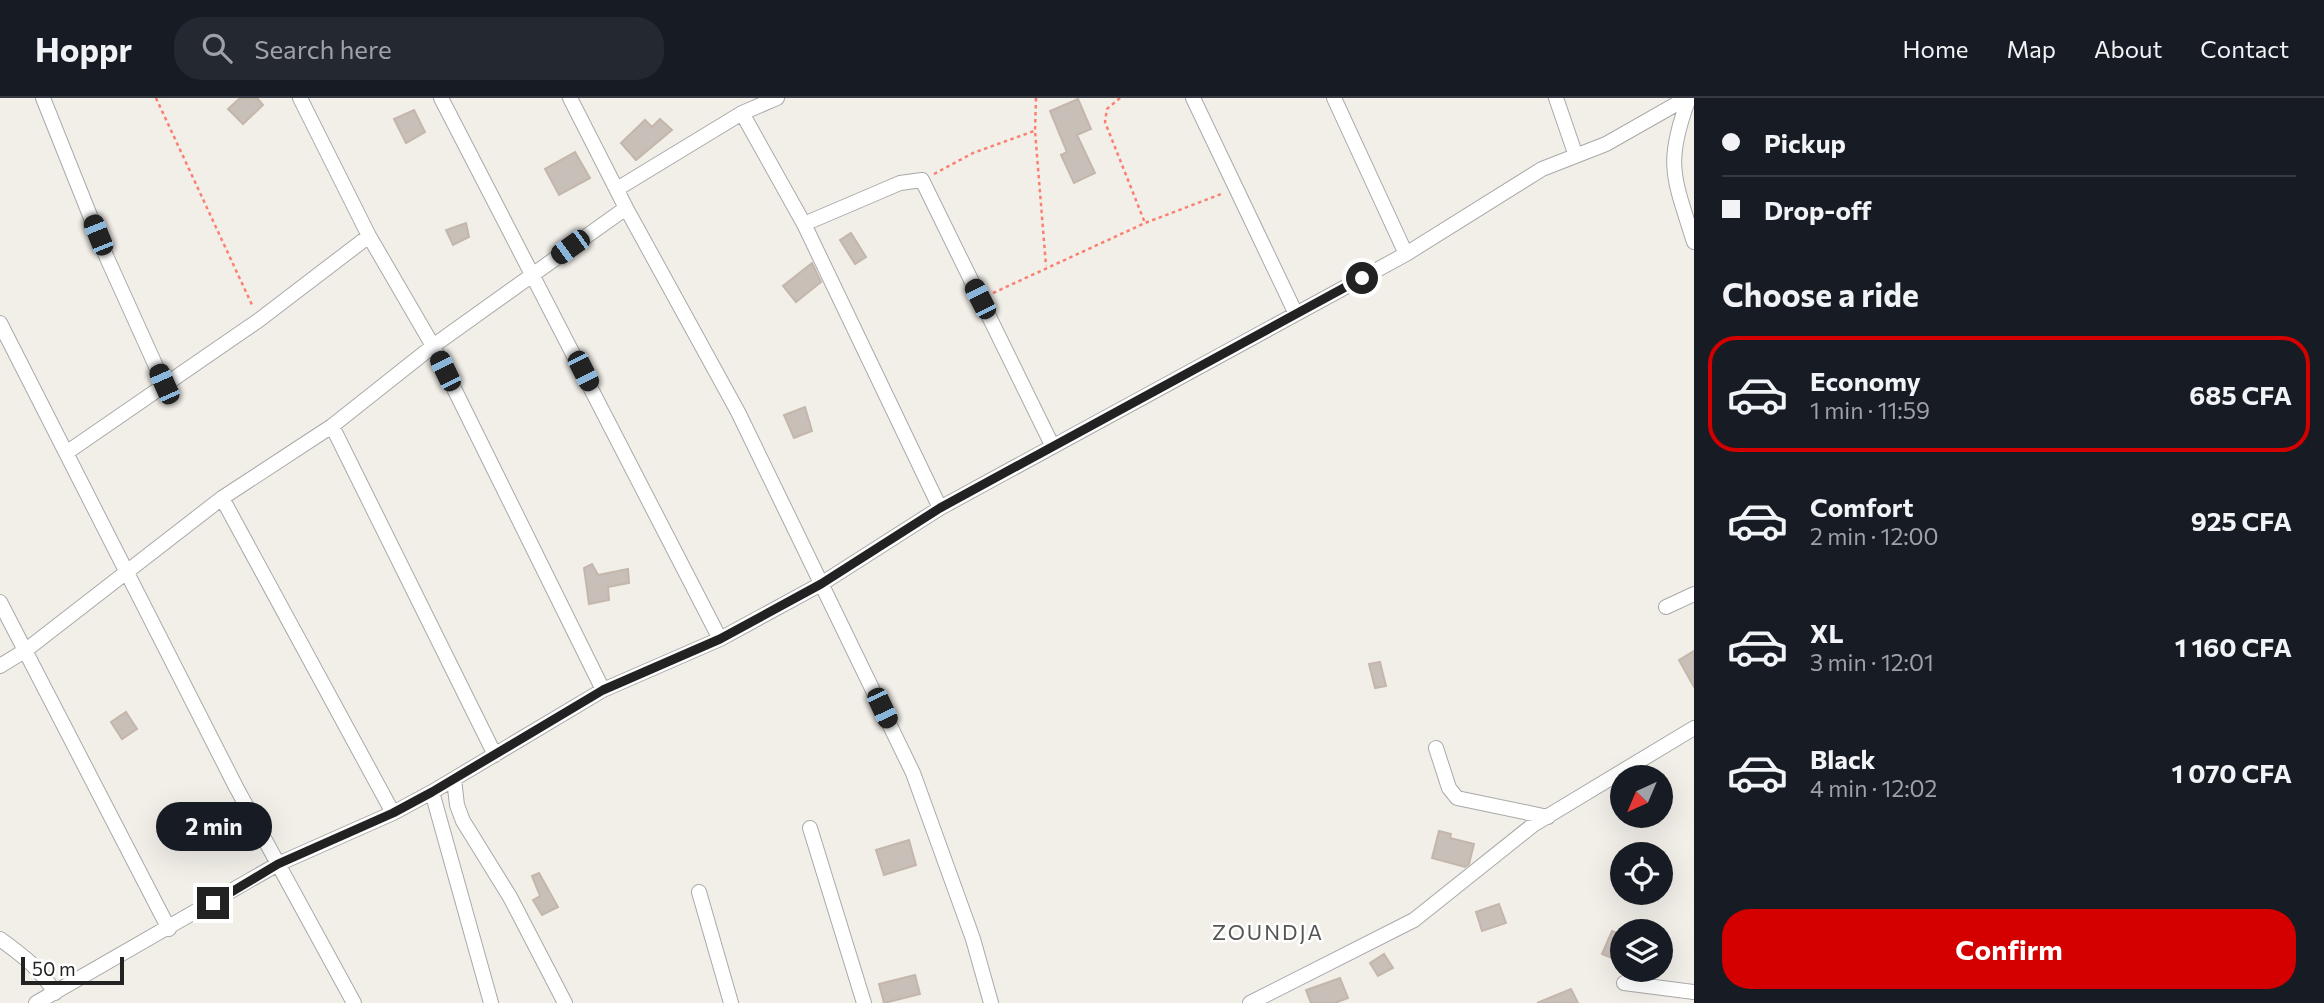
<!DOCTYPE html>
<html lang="en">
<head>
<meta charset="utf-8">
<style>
  :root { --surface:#171b24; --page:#242831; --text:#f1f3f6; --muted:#9ea1a6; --line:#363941; --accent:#d40000 }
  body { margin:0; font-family:Commissioner,sans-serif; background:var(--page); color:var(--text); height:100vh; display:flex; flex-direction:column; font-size:26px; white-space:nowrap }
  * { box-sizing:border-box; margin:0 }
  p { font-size:23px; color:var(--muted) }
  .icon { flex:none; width:38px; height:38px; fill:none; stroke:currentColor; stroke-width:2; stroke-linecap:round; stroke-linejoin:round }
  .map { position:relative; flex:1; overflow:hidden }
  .side { display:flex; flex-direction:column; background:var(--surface); width:630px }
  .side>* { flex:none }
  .guide { display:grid; align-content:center; height:154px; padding:0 28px; background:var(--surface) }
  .needle { width:46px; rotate:224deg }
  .buttons { position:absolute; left:1610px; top:667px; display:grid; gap:14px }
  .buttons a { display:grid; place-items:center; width:63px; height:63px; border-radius:50%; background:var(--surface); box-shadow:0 7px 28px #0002; font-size:35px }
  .scale { position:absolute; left:21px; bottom:18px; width:103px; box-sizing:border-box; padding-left:7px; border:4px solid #222; border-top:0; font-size:19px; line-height:24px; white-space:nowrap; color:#222; -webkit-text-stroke:5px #fff; paint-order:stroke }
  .end { position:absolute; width:32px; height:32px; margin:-16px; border:9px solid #222; background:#fff; box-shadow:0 0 0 4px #fff }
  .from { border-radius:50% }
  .bubble { position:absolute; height:49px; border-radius:24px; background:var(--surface); box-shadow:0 7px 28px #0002; font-size:23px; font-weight:700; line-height:49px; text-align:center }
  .car { position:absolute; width:21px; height:42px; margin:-21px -10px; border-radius:9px; box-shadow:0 0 5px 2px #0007; background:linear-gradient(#222 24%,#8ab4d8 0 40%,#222 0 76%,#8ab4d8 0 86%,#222 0) }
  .guide b { display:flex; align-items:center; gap:24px; height:66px; font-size:26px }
  .guide b+b { border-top:2px solid var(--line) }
  .guide i { width:18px; height:18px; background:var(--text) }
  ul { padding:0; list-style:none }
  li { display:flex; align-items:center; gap:21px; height:116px; margin:0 14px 10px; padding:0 14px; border:4px solid transparent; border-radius:28px }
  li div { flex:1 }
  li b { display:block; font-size:26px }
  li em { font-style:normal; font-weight:700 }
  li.active { border-color:var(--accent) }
  li>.icon { width:63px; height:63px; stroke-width:1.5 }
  h2 { padding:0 28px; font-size:32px; line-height:84px }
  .cta { display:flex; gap:14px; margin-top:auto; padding:14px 28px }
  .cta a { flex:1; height:80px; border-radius:28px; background:var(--accent); color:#fff; font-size:28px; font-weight:700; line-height:80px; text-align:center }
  header { display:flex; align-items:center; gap:42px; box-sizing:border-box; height:98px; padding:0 35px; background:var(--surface); border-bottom:2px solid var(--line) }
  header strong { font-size:33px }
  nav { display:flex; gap:38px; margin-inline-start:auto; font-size:24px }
  .search { width:490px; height:63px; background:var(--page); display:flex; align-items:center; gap:18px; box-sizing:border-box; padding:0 24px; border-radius:28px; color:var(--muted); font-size:26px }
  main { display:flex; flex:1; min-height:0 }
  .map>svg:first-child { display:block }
  .building { fill:#c7bfb8; stroke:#c4b6ab; stroke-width:2 }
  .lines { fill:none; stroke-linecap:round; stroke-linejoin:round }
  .street-casing { stroke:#a9a9a9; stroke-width:16 }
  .path { stroke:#fa8072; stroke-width:2.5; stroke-dasharray:3.5 3.5; stroke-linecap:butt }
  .street { stroke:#fff; stroke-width:14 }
  .route { stroke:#222; stroke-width:9 }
  .labels { text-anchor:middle; stroke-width:5; stroke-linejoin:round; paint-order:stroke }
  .quarter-label { font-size:21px; letter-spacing:2px; fill:#555; stroke:#fff }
</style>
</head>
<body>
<header>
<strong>Hoppr</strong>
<div class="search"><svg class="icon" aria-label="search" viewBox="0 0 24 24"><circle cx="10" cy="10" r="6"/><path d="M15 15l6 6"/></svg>Search here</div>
<nav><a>Home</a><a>Map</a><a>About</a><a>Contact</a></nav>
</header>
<main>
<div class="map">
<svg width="1694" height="905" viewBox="0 0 1694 905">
  <rect width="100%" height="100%" fill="#f2efe9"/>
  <path class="building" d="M240 0H257L263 7 243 26 228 11Z
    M1078 1 1091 31 1077 37 1095 75 1074 85 1061 57 1067 54 1050 13Z
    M414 12 425 34 406 45 394 21Z
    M660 21 672 32 636 62 621 45 645 22 652 29Z
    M575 54 590 80 559 97 545 71Z
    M466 125 469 139 453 147 446 132Z
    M851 135 866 159 855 166 840 142Z
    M812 165 821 184 796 204 783 188Z
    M805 309 812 333 794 340 784 317Z
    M592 466 598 477 628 471 629 485 608 489 609 502 589 506 584 470Z
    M1694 553V589L1679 562Z
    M1380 564 1386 588 1375 590 1369 566Z
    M126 614 137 631 122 641 111 624Z
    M1439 733 1451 736 1450 740 1474 746 1469 766 1465 769 1432 760Z
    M909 742 916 767 884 777 876 752Z
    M539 775 558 809 542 817 533 802 540 798 532 778Z
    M1499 806 1506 825 1482 833 1476 814Z
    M1612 833 1622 837V864L1602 856Z
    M1384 856 1393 870 1378 878 1370 865Z
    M915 877 920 896 884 905 879 886Z
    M1340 880 1348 900 1335 905H1311L1306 892Z
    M1571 891 1578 905H1537Z"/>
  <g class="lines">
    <defs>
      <path id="street" d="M43 0 107 160 164 286
        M300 0 369 138 433 248 603 592
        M441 0 720 541
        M570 0 626 110 738 314 913 675 973 841 991 905
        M1193 0 1296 216
        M1334 0 1406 156
        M1556 0 1576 58
        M1689 0C1664 66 1674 80 1694 144
        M742 15 804 126 940 410
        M617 91 742 15 777 0
        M804 126 900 85 922 82 1052 347
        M0 225 236 689 354 905
        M332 328 495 657
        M66 355 259 222 369 138
        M222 400 393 715
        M0 504 169 831
        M1666 509 1694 496
        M0 568 26 552 222 400 332 328 433 248 626 110
        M1436 650 1449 690 1457 700 1548 719
        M454 681 457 707 463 723 510 799 565 905
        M432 694 491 905
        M810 730 864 905
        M699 794 731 905
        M0 841C22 857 41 871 55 895
        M1624 885 1694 894
        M36 905 278 766 393 715 432 694 603 592 720 541 821 486 940 410 1406 156 1542 71 1606 46 1687 0
        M1250 905 1414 822 1533 727 1694 630"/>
    </defs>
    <use href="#street" class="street-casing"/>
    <path class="path" d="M156 0 253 209
      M1036 0 1035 33 1046 168
      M1120 0 1107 11 1105 24 1145 125
      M934 76 973 55 1034 33
      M993 195 1145 125 1224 95"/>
    <use href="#street" class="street"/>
  </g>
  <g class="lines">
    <path class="route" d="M213 805 278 766 393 715 432 694 603 592 720 541 821 486 940 410 1362 180"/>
  </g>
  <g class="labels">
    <g class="quarter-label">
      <text x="1268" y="842">ZOUNDJA</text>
    </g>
  </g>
</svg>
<div class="buttons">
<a><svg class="needle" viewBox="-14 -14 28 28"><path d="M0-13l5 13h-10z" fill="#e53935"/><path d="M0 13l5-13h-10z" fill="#9ea1a6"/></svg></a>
<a><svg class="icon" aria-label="locate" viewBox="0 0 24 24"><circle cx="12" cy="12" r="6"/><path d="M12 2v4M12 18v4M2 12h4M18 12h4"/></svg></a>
<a><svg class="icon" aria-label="layers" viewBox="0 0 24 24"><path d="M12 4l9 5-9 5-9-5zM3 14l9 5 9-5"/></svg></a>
</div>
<div class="scale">50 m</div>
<i class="end from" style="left:1362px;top:180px"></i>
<i class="end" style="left:213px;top:805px"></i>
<div class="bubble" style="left:156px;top:704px;width:116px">2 min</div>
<i class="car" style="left:98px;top:137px;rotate:338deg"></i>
<i class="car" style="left:570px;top:149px;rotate:234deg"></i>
<i class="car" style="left:980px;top:201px;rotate:333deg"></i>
<i class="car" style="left:445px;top:273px;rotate:334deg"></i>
<i class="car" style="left:583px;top:273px;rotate:153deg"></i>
<i class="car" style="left:164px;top:286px;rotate:336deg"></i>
<i class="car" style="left:882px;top:610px;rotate:155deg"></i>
</div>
<section class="side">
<div class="guide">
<b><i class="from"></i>Pickup</b>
<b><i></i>Drop-off</b>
</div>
<h2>Choose a ride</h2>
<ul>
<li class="active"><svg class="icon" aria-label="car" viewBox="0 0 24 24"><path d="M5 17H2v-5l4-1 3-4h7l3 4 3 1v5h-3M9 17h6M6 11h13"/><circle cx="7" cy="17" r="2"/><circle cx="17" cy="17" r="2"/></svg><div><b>Economy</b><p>1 min · 11:59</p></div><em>685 CFA</em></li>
<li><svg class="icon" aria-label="car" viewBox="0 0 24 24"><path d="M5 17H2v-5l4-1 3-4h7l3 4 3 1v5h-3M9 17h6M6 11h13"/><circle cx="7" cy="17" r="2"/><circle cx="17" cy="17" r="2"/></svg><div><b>Comfort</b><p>2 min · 12:00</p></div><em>925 CFA</em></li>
<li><svg class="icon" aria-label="car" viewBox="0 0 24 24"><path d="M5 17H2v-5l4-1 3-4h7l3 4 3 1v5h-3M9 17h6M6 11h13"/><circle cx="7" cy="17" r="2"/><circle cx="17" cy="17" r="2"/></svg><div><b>XL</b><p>3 min · 12:01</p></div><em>1 160 CFA</em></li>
<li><svg class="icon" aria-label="car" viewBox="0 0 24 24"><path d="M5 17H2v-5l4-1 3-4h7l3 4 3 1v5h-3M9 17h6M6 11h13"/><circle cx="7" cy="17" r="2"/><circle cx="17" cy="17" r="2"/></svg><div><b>Black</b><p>4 min · 12:02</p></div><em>1 070 CFA</em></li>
</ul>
<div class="cta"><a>Confirm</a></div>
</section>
</main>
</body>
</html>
